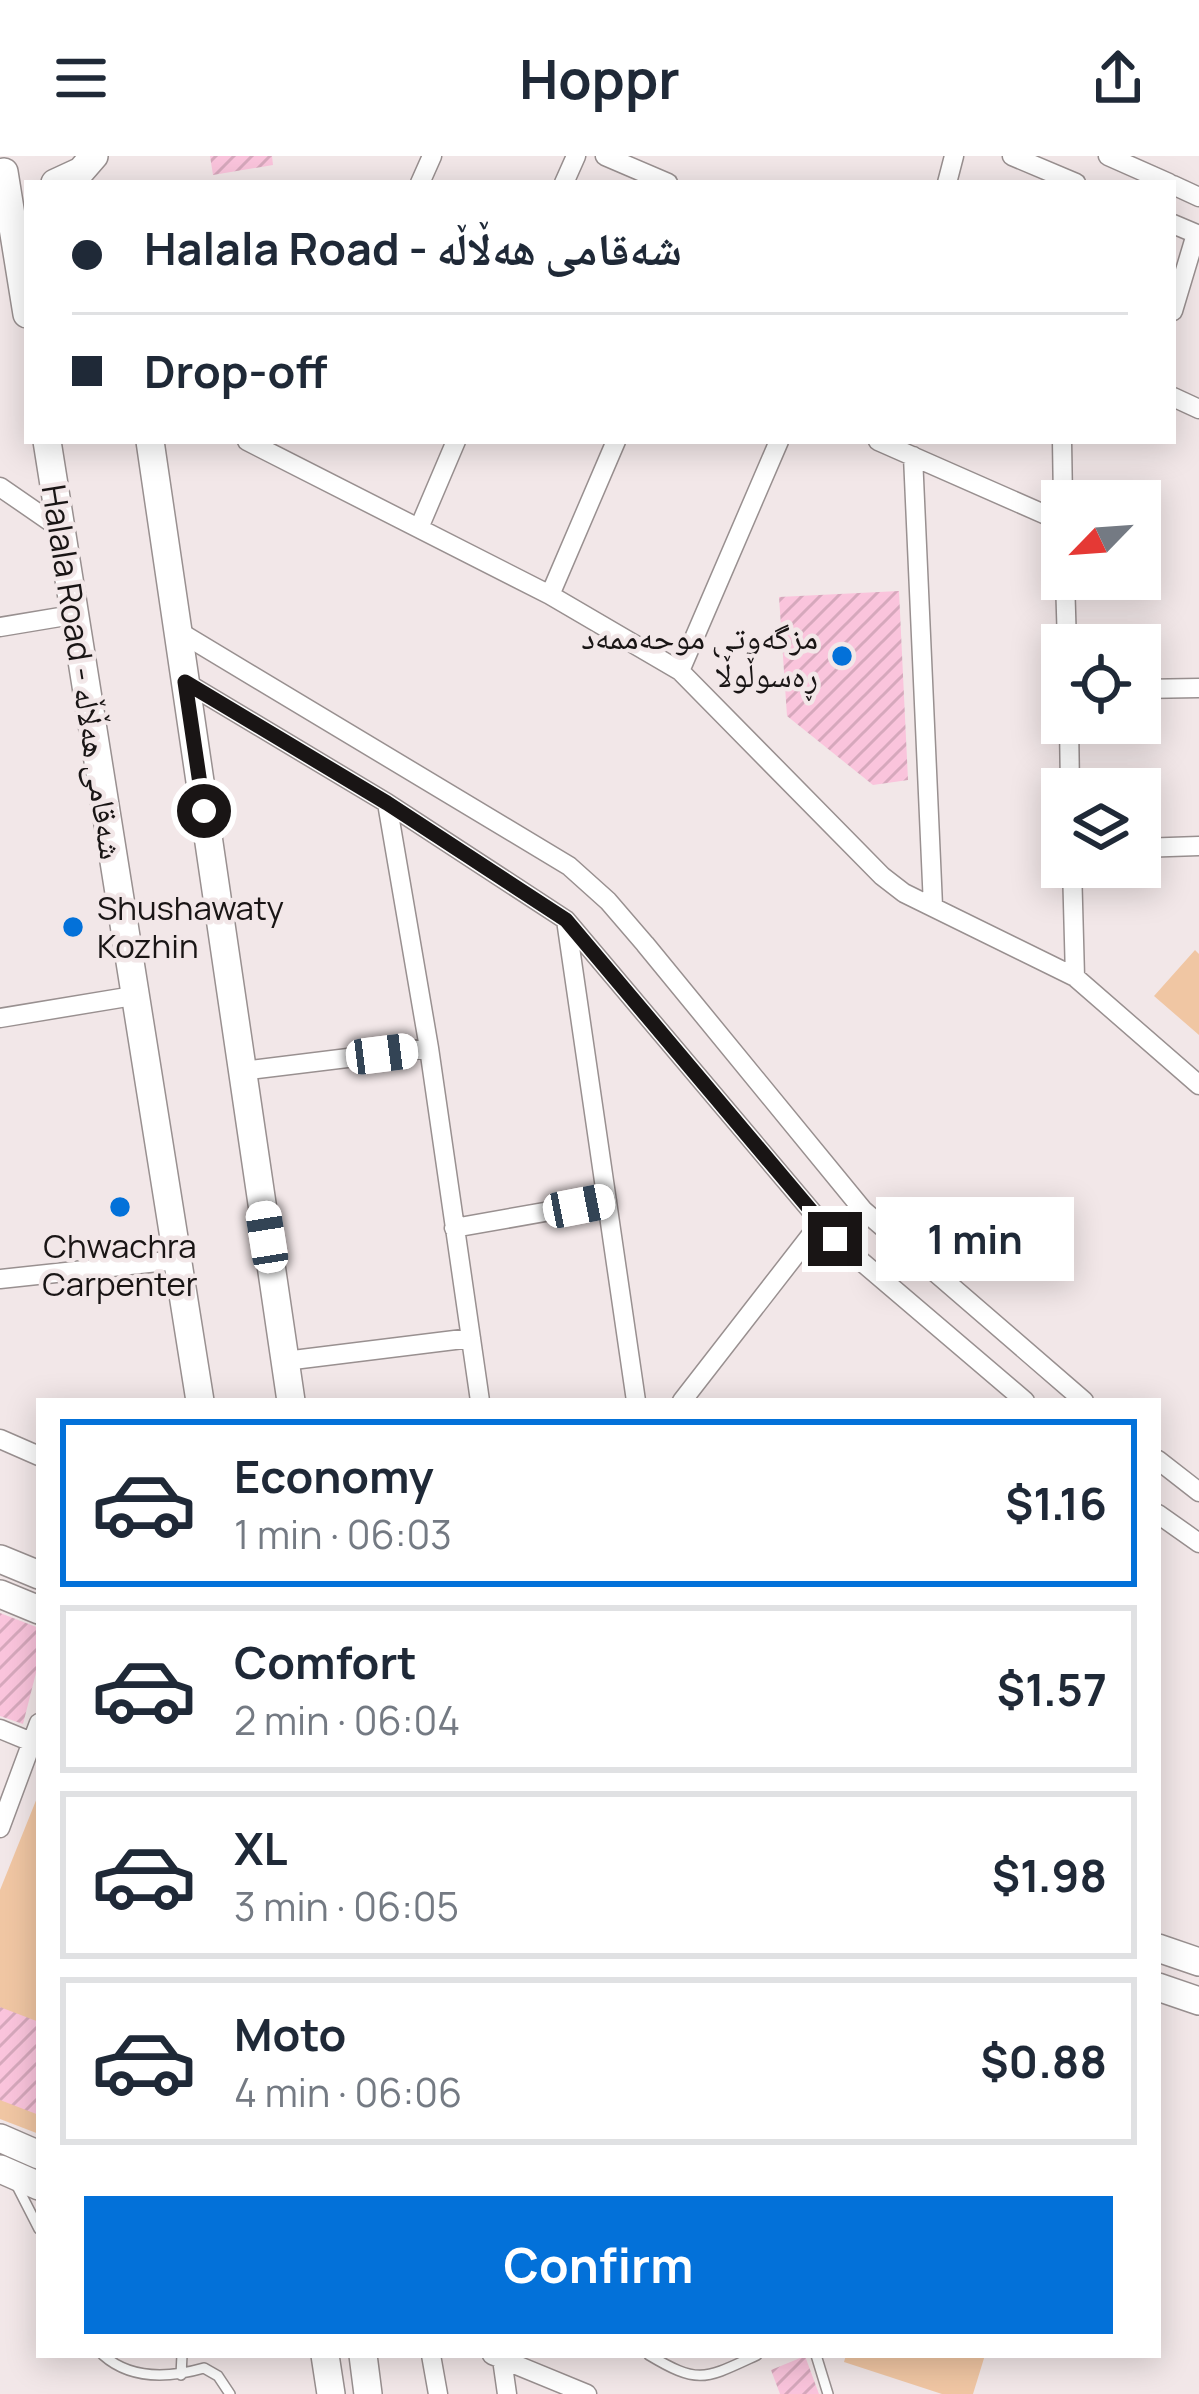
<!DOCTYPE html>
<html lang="en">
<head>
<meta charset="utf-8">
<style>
  :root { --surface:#fff; --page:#f2f2f3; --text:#1f2937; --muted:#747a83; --line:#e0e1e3; --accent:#0371d9 }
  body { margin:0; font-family:Manrope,"Noto Naskh Arabic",sans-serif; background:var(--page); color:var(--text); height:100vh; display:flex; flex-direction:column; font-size:45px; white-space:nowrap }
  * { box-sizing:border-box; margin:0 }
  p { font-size:39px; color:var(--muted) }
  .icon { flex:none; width:66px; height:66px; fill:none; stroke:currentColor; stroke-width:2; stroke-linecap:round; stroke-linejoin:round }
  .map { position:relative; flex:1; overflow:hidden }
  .panel { position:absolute; left:36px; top:1242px; width:1125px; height:960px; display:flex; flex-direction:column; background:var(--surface); border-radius:0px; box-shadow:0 6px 30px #0003 }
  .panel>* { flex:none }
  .top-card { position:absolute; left:24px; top:24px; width:1152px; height:264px; border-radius:0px; box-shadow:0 6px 30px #0003; display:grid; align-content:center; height:264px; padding:0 48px; background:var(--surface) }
  .needle { width:78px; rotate:245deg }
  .buttons { position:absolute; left:1041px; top:324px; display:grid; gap:24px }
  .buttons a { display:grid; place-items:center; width:120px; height:120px; border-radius:0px; background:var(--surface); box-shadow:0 6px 30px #0003; font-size:60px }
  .end { position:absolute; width:54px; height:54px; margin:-27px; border:15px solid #191515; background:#fff; box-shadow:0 0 0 6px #fff }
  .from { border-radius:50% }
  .bubble { position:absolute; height:84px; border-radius:0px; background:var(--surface); box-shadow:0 6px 30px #0003; font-size:39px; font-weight:700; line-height:84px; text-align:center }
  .car { position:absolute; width:36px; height:72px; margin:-36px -18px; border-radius:15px; box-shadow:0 0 9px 3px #0007; background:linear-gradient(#fff 24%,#345 0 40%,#fff 0 76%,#345 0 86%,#fff 0) }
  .top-card b { display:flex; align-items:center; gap:42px; height:114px; font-size:45px }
  .top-card b+b { border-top:3px solid var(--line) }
  .top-card i { width:30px; height:30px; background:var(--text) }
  ul { padding:21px 0 0; list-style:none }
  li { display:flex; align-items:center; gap:36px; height:168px; margin:0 24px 18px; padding:0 24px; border:6px solid var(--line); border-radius:0px }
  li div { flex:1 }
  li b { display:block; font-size:45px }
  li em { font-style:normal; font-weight:700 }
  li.on { border-color:var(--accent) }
  li>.icon { width:108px; height:108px; stroke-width:1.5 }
  .action { display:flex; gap:24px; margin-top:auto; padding:24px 48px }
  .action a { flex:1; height:138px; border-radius:0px; background:var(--accent); color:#fff; font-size:48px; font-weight:700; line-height:138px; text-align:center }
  header { display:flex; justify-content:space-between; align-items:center; height:156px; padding:0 48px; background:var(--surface); font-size:54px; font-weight:700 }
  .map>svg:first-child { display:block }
  .grass { fill:#f0c6a3 }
  .building { fill:url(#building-hatch) }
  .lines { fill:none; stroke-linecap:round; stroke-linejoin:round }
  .lane-casing { stroke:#999090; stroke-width:12 }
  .street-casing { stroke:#999090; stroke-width:21 }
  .secondary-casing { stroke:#999090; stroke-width:30 }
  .lane { stroke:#fff; stroke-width:9 }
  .street { stroke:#fff; stroke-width:18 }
  .secondary { stroke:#fff; stroke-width:27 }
  .route { stroke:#191515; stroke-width:15 }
  .poi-dot { fill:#0371d9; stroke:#f2e7e8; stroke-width:4.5 }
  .labels { text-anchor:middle; stroke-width:9; stroke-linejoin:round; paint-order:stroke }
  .poi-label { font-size:33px; fill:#191515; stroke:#f2e7e8; text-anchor:end }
  .street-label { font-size:33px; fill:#191515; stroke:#f2e7e8 }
</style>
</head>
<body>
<header><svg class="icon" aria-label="menu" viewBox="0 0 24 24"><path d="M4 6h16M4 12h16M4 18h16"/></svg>Hoppr<svg class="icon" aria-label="share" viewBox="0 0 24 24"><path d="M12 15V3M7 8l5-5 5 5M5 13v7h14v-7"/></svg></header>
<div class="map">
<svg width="1199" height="2238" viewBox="0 0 1199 2238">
  <defs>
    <pattern id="building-hatch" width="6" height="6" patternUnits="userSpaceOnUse" patternTransform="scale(3)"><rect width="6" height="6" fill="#fac4dc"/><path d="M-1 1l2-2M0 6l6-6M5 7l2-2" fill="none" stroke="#d6a8bc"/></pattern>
  </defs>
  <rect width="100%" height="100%" fill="#f2e7e8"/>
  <path class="grass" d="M1195 794 1199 798V879L1154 840Z
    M39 1637V1978L0 1963V1734Z
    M846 2199H985L973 2238H942L844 2206Z"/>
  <path class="building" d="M210 0H272L273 9 213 19Z
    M899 435 908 624 873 629 787 560 779 441Z
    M0 1457 39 1472V1505L23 1568 0 1560Z
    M0 1851 39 1866V1959L0 1944Z
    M805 2200 819 2238H780L771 2214Z"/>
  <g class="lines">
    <defs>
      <path id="lane" d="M17 2030 39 2073
        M103 2199C131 2224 169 2222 204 2212L218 2220 230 2238
        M649 2199C699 2229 705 2223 757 2199
        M816 2199 828 2238
        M181 2219 182 2199"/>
      <path id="street" d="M605 0 668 27
        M1012 0 1076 27
        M1108 0 1169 27
        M420 27 432 0
        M564 27 576 0
        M947 27 954 0
        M1173 29 1199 41
        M1173 68 1199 79
        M1173 155 1196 78
        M1173 241 1199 253
        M247 285 550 439 680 515 882 720 904 737 1075 821 1199 929
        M878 285 1062 366
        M1062 285 1063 345
        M913 300 933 750
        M0 331 61 373
        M419 372 456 285
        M1065 423 1067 489
        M550 439 616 285
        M0 471 72 459
        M178 475 569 710 608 745 645 788 863 1054 1084 1245
        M680 515 779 285
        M185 526 387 647 566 764 835 1083 1025 1245
        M1140 533 1199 532
        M1069 567 1070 633
        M387 647 429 892 480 1245
        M1140 692 1199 690
        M1072 711 1075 821
        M566 764 636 1245
        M0 862 133 840
        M242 915 429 892
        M454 1072 607 1045
        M0 1123 177 1104
        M285 1205 471 1182
        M682 1245 821 1066
        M0 1283 39 1300
        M1158 1304 1199 1336
        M1158 1358 1199 1387
        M0 1573 34 1587
        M0 1672 39 1567
        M431 2199 438 2238
        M492 2199 587 2238
        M502 2203 507 2238"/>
      <path id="secondary" d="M4 16 27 158
        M55 27 81 15 94 0
        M47 285 200 1245
        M150 285 291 1245
        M0 1403 39 1419
        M0 1438 39 1454
        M1158 1792 1199 1806
        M1158 1831 1199 1845
        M0 1982 39 1999
        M0 2013 39 2030
        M325 2199 331 2238
        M363 2199 368 2238"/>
    </defs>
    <use href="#lane" class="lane-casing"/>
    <use href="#street" class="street-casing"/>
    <use href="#secondary" class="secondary-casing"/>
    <use href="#lane" class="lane"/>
    <use href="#street" class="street"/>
    <use href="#secondary" class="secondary"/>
  </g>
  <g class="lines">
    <path class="route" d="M204 655 185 526 387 647 566 764 835 1083"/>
  </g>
  <g class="poi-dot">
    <circle cx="842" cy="500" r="12"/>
    <circle cx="73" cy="771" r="12"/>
    <circle cx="120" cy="1051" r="12"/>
  </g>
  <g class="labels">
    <g class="poi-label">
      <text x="818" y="493">مزگەوتی موحەممەد<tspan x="818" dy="38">ڕەسوڵوڵا</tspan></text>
      <text x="97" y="764" text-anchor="start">Shushawaty<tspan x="97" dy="38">Kozhin</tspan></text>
      <text x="120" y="1102" text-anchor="middle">Chwachra<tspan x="120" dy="38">Carpenter</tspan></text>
    </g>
    <g class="street-label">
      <text transform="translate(83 516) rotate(81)" y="12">Halala Road - شەقامی هەڵاڵە</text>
    </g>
  </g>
</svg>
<div class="buttons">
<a><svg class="needle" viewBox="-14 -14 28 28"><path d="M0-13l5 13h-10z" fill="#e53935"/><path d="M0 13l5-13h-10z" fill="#747a83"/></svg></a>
<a><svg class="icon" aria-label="locate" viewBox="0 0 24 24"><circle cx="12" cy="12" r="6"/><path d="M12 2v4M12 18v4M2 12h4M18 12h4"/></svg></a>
<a><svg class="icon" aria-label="layers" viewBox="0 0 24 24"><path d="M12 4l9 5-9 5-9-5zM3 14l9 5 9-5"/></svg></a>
</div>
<i class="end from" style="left:204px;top:655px"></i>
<i class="end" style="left:835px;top:1083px"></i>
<div class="bubble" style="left:876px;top:1041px;width:198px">1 min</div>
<i class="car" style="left:382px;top:898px;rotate:83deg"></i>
<i class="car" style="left:579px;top:1050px;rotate:79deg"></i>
<i class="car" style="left:267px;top:1081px;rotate:351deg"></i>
<div class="top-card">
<b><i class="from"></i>Halala Road - شەقامی هەڵاڵە</b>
<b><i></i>Drop-off</b>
</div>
<section class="panel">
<ul>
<li class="on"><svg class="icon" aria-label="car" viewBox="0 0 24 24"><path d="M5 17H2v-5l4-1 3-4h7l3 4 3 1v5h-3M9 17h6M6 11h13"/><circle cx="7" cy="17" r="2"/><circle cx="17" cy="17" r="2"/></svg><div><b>Economy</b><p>1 min · 06:03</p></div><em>$1.16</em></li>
<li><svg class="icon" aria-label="car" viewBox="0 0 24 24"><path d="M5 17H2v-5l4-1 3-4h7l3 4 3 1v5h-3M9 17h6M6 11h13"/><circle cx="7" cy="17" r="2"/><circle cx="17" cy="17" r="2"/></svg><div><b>Comfort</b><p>2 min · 06:04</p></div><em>$1.57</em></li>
<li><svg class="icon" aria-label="car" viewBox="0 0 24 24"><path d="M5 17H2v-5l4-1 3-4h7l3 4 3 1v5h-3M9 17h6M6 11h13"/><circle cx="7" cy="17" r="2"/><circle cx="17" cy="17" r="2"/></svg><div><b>XL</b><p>3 min · 06:05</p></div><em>$1.98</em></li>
<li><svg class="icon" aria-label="car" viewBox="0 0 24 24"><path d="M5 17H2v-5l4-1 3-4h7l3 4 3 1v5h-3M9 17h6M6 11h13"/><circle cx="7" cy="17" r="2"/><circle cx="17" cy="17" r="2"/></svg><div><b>Moto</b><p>4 min · 06:06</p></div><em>$0.88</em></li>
</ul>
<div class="action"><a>Confirm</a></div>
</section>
</div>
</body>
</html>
